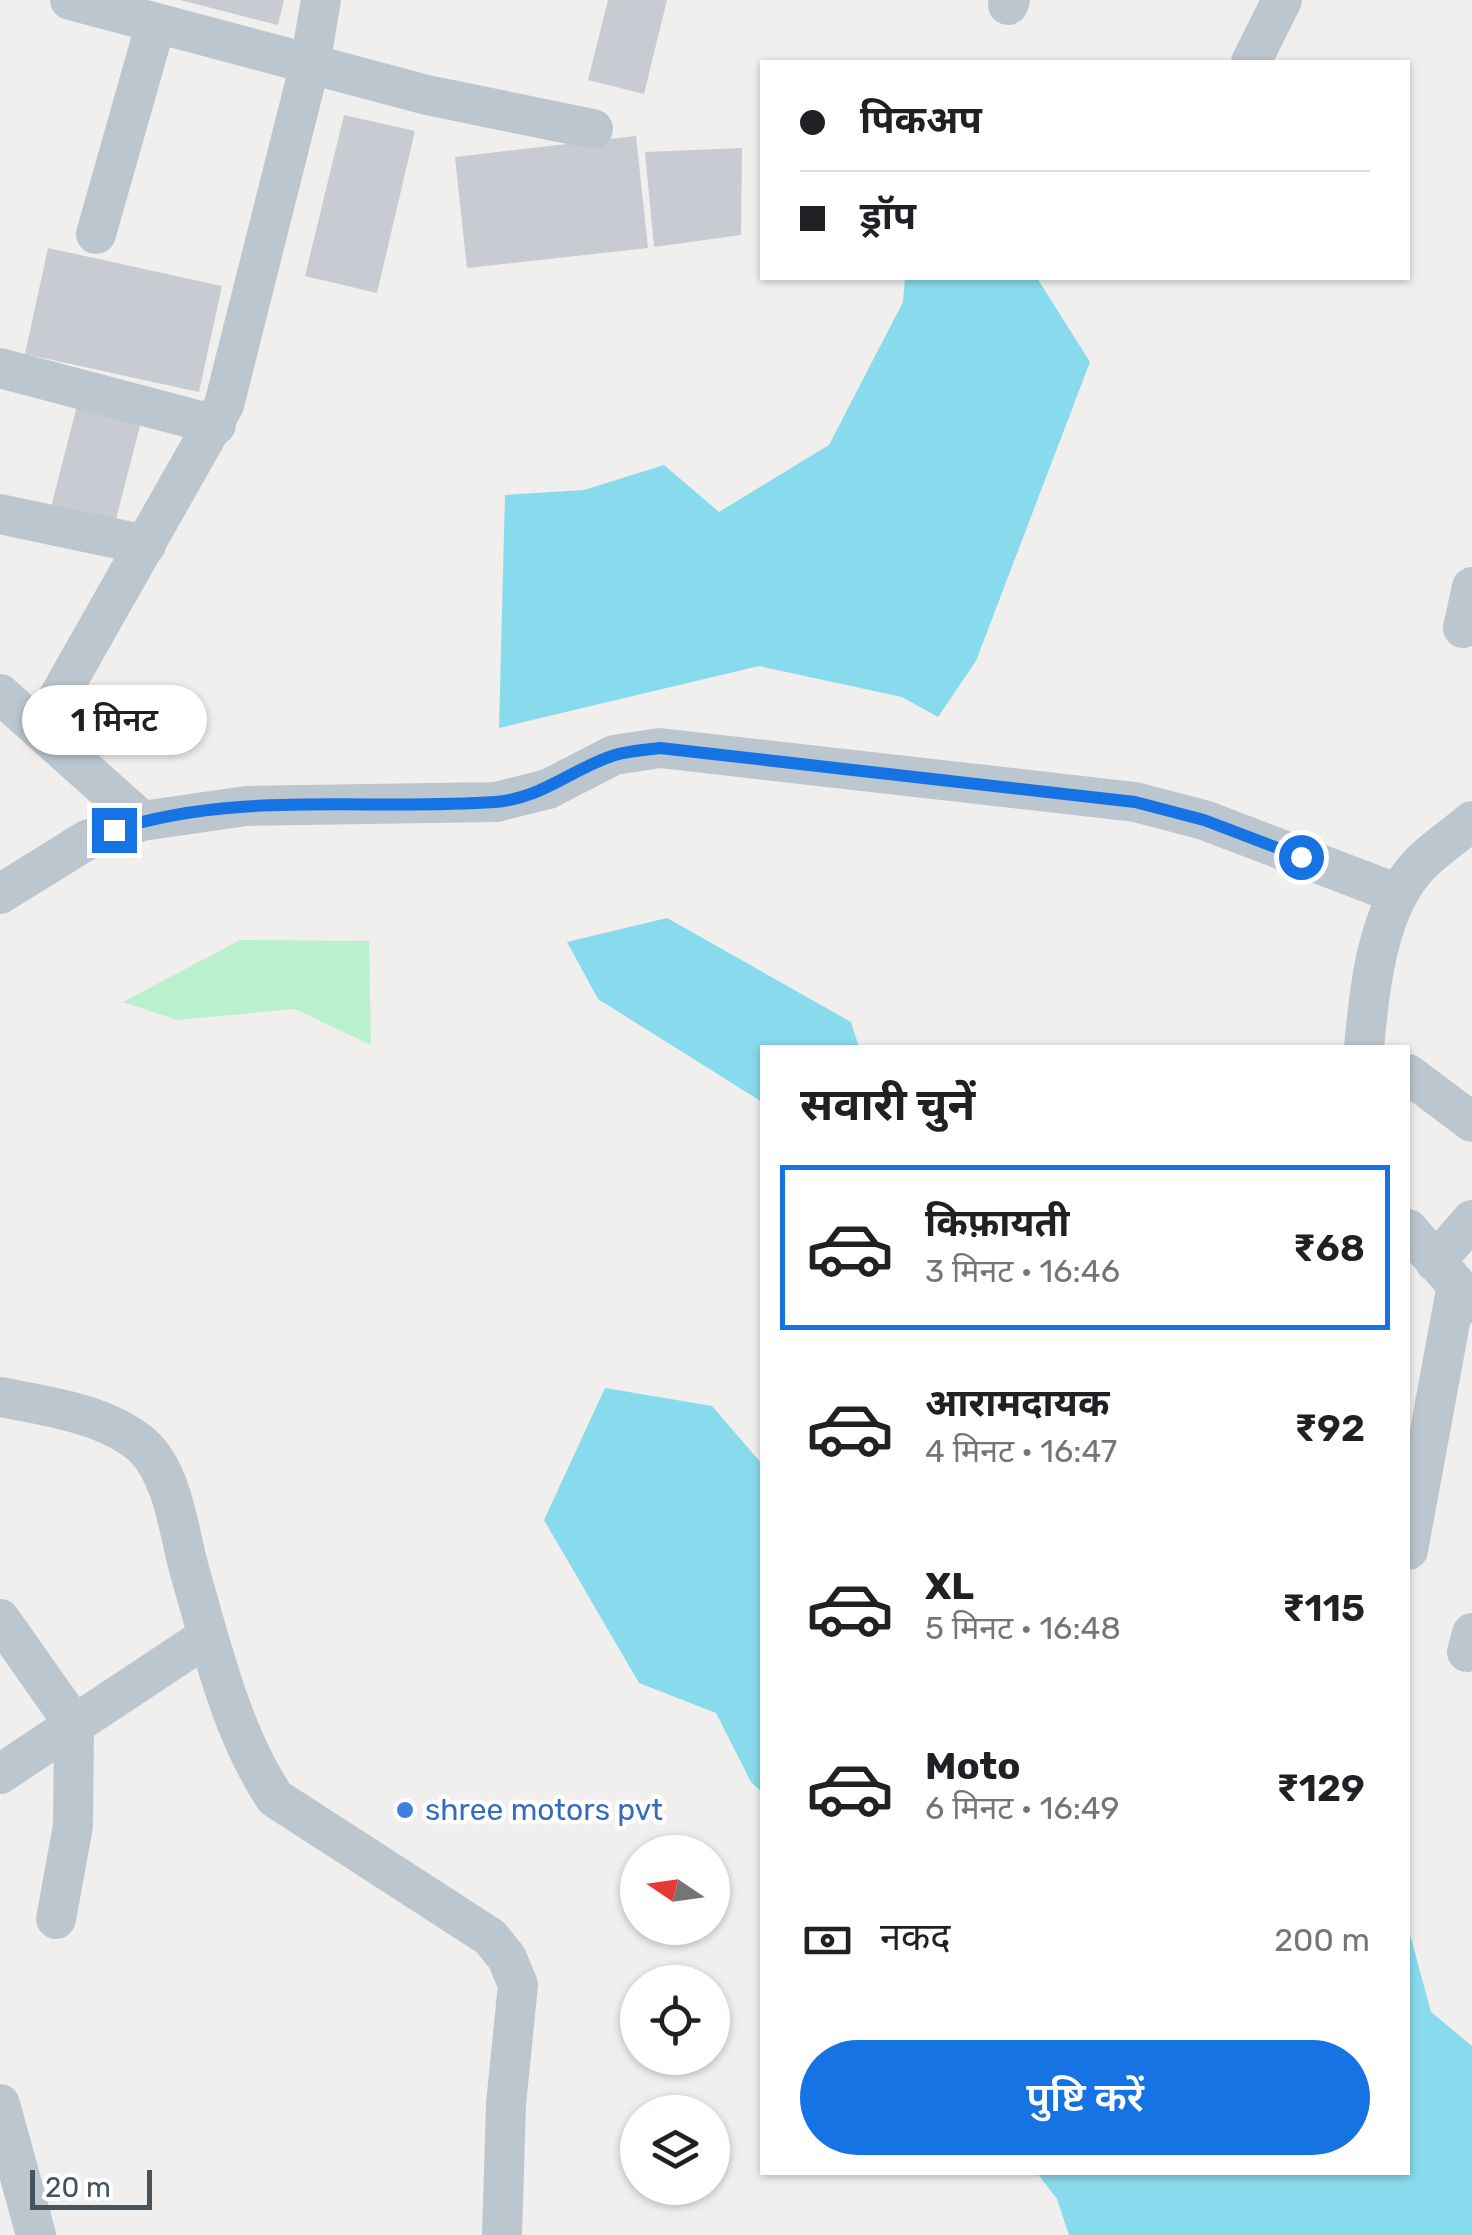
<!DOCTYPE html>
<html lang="hi">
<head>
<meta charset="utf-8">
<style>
  :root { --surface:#fff; --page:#f2f2f2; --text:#202124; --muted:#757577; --line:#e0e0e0; --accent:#1573e3 }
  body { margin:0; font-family:Rubik,"Noto Sans Devanagari",sans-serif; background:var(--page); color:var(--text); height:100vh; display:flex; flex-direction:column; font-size:38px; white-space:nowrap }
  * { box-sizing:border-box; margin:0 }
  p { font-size:32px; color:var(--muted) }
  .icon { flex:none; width:55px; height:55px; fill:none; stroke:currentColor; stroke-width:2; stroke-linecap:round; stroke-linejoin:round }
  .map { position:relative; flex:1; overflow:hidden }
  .drawer { position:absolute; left:760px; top:1045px; width:650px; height:1130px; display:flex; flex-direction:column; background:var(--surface); border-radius:0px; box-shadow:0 2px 8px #0004 }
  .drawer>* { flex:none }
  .top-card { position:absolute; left:760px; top:60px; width:650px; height:220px; border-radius:0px; box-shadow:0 2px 8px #0004; display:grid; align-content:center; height:220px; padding:0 40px; background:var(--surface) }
  .needle { width:65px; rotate:283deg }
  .fabs { position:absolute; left:620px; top:1835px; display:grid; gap:20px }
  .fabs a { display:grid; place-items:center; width:110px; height:110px; border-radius:50%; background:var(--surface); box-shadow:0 2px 8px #0004; font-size:50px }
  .scale { position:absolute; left:30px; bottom:25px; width:122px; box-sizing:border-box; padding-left:10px; border:5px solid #46525c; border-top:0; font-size:28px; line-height:35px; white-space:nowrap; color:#46525c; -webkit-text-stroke:8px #fff; paint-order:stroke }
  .end { position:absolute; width:45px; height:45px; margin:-22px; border:12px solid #1573e3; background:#fff; box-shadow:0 0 0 5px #fff }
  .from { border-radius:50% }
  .bubble { position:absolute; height:70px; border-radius:35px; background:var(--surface); box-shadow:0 2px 8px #0004; font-size:32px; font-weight:600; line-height:70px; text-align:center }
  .top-card b { display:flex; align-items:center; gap:35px; height:95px; font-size:38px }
  .top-card b+b { border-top:2px solid var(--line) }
  .top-card i { width:25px; height:25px; background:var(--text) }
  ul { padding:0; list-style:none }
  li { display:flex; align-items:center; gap:30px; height:165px; margin:0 20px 15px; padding:0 20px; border:5px solid transparent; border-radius:0px }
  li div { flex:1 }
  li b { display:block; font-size:38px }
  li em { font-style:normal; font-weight:600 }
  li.on { border-color:var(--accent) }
  li>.icon { width:90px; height:90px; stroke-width:1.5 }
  h2 { padding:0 40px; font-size:45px; line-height:120px }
  .pay { display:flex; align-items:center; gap:25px; height:110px; padding:0 40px; font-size:38px }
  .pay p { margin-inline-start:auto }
  .action { display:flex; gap:20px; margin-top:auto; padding:20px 40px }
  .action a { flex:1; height:115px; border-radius:60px; background:var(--accent); color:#fff; font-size:40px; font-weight:600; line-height:115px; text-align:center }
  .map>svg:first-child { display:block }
  .green { fill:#bbf0cf }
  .water { fill:#88daed }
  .building { fill:#c8cbd1 }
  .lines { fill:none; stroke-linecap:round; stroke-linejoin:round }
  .minor { stroke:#bcc6ce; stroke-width:40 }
  .route { stroke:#1573e3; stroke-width:12 }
  .shop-dot { fill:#3f7fe0; stroke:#fff; stroke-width:4 }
  .labels { text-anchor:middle; stroke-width:9; stroke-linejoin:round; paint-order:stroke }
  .shop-label { font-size:30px; fill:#366cbe; stroke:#fff; text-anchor:start }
</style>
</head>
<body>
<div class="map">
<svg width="1472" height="2235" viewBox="0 0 1472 2235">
  <rect width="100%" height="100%" fill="#f1eeee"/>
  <path class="green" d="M240 940 369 941 371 1045 295 1009 177 1020 123 1002Z"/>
  <path class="water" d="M905 278H1037L1090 362 976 661 938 717 902 697 759 666 499 728 505 495 584 490 664 465 719 512 829 445 903 302Z
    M667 918 851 1022 859 1047 762 1048V1102L598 999 567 942Z
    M605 1388 712 1406 762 1464V1792L751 1782 716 1713 639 1683 544 1520Z
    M1408 1927 1431 2012 1472 2046V2235H1069L1057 2199 1037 2173 1408 2172Z"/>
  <path class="building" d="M180 0H284L278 25Z
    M608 0H667L644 94 588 80Z
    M344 115 415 131 377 293 305 276Z
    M636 136 648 248 467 268 455 157Z
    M742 148 741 235 654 247 645 152Z
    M48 248 222 286 199 392 25 354Z
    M80 394 144 410 114 527 50 511Z"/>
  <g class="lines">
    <path class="minor" d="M70 0 427 95 593 129
      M1008 5 1010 0
      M1251 62 1282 0
      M96 234 156 23
      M0 368 216 425
      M0 514 146 545
      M1463 628 1472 587
      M0 694 142 821
      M41 728 224 405 310 64 321 0
      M0 894 87 840 142 821 246 806 496 802 548 789 614 755 660 748 1135 802 1204 820 1398 894
      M1364 1048C1369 990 1377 909 1419 865 1434 849 1455 836 1472 821
      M1408 1074 1472 1122
      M1408 1229 1472 1303
      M1435 1262 1472 1220
      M0 1397C46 1406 108 1414 144 1447 173 1475 179 1532 189 1569 211 1645 231 1732 275 1798L490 1937 507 1958 518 1985 506 2104 502 2235
      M1408 1550 1456 1290
      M0 1619 74 1724 73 1826 56 1919
      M1467 1652 1472 1633
      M0 1774 208 1636
      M0 2104 36 2235"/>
  </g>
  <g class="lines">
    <path class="route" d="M114 830C237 790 368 811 495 802 541 799 573 768 615 755 629 751 646 750 660 748L1135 802 1204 820 1301 857"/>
  </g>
  <circle class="shop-dot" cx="405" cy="1810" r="10"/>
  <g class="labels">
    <g class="shop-label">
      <text x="425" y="1820">shree motors pvt</text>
    </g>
  </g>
</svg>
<div class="fabs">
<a><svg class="needle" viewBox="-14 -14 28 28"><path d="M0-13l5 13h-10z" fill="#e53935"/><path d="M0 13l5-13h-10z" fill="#757577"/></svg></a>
<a><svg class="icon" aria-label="locate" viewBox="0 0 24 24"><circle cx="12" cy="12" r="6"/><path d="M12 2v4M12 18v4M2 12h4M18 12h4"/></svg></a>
<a><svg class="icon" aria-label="layers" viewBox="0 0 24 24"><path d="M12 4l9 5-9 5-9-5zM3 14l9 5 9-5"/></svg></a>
</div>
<div class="scale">20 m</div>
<i class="end from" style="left:1301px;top:857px"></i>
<i class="end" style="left:114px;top:830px"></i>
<div class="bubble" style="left:22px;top:685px;width:185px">1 मिनट</div>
<div class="top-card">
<b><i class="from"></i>पिकअप</b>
<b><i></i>ड्रॉप</b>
</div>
<section class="drawer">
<h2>सवारी चुनें</h2>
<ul>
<li class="on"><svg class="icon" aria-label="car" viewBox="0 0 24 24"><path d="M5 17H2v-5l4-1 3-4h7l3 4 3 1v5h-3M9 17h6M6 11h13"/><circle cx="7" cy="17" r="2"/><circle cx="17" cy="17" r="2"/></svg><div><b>किफ़ायती</b><p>3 मिनट · 16:46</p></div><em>₹68</em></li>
<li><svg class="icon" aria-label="car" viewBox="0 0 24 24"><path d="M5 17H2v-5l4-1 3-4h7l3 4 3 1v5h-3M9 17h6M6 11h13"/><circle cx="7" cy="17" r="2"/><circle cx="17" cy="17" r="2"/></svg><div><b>आरामदायक</b><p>4 मिनट · 16:47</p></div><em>₹92</em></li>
<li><svg class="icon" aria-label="car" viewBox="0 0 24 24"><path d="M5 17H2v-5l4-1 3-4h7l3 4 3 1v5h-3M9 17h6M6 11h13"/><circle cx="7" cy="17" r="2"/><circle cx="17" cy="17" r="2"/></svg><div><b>XL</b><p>5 मिनट · 16:48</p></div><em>₹115</em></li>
<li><svg class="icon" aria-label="car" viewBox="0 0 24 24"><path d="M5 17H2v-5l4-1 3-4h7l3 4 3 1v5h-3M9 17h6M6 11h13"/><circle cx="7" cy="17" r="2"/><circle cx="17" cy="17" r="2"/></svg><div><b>Moto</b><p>6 मिनट · 16:49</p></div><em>₹129</em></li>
</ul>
<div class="pay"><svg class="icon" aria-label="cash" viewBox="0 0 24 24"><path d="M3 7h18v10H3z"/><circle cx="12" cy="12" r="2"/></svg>नकद<p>200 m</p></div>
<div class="action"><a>पुष्टि करें</a></div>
</section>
</div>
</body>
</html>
